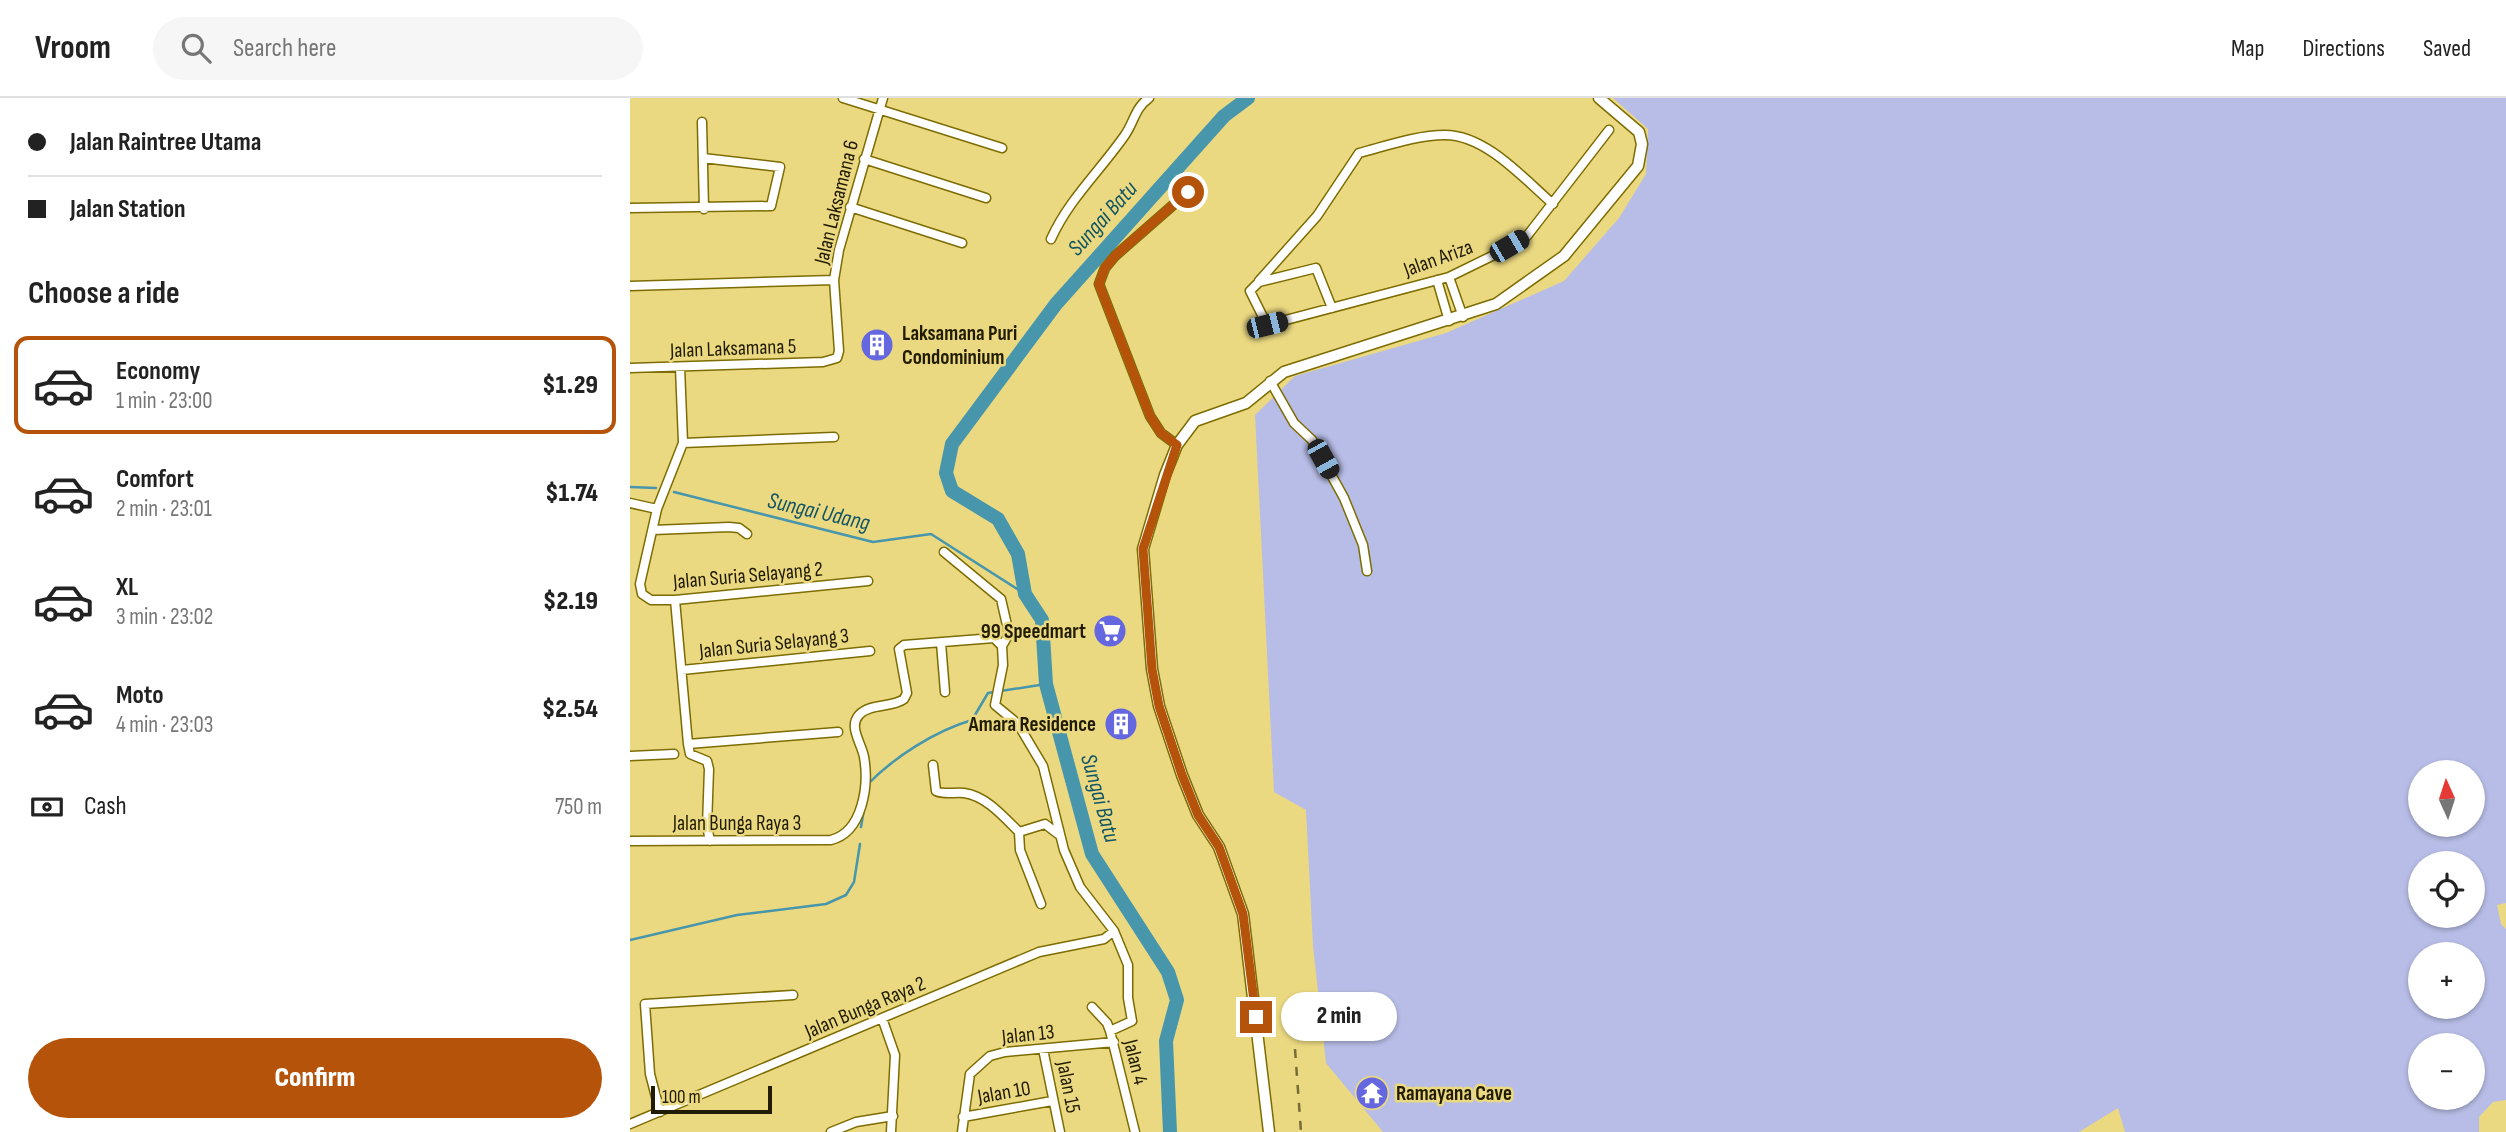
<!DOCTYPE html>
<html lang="en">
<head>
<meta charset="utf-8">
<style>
  :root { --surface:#fff; --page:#f6f6f6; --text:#222; --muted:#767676; --line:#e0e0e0; --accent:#b45309 }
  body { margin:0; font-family:"Sofia Sans Condensed",sans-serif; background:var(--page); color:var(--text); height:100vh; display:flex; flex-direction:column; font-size:26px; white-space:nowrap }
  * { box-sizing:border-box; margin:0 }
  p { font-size:23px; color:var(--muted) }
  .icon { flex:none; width:38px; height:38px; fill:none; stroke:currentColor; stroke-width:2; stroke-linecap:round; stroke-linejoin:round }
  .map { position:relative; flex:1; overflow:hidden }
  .details { display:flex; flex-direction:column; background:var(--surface); width:630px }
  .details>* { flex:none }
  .guide { display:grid; align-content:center; height:154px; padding:0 28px; background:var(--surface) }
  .needle { width:46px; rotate:357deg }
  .controls { position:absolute; left:1778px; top:662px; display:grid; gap:14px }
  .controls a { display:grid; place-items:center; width:77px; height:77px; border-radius:50%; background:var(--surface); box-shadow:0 2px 5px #0004; font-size:35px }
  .scale { position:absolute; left:21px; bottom:18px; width:121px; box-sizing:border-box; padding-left:7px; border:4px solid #201b01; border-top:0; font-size:19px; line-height:24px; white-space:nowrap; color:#201b01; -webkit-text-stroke:5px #ebd982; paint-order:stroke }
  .end { position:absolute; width:32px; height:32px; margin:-16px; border:9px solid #b45309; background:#fff; box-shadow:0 0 0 4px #fff }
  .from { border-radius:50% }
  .bubble { position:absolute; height:49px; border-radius:24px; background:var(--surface); box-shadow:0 2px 5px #0004; font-size:23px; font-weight:800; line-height:49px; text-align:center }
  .car { position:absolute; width:21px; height:42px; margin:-21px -10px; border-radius:9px; box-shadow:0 0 5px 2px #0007; background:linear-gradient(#222 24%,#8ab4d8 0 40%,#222 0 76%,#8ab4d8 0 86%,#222 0) }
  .guide b { display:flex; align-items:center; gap:24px; height:66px; font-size:26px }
  .guide b+b { border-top:2px solid var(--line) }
  .guide i { width:18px; height:18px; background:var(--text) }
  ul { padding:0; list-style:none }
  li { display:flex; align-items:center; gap:21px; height:98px; margin:0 14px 10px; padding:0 14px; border:4px solid transparent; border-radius:14px }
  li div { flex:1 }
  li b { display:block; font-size:26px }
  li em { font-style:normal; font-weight:800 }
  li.on { border-color:var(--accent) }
  li>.icon { width:63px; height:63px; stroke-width:1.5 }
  h2 { padding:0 28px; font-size:32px; line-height:84px }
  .pay { display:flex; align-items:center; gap:18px; height:77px; padding:0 28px; font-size:26px }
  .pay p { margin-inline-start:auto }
  .primary-button { display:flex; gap:14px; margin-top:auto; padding:14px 28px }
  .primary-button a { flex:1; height:80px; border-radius:42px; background:var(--accent); color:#fff; font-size:28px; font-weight:800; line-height:80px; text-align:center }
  header { display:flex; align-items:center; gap:42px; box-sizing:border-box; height:98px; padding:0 35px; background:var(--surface); border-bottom:2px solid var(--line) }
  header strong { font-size:33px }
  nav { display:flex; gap:38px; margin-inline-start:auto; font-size:24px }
  .search { width:490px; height:63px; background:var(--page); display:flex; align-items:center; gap:18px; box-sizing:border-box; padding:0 24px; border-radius:38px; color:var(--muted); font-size:26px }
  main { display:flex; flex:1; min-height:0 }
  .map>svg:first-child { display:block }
  .green { fill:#b7bde6; fill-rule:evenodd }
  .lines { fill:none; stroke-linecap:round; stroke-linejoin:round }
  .stream { stroke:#4796ac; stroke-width:2.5 }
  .river { stroke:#4796ac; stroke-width:14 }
  .minor-casing { stroke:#7d6c01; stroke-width:11 }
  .tertiary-casing { stroke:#7d6c01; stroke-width:13 }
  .minor { stroke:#fff; stroke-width:8 }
  .tertiary { stroke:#fff; stroke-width:10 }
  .rail { stroke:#776d39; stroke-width:2.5; stroke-dasharray:9 9; stroke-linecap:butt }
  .route { stroke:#b45309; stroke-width:9 }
  .labels { text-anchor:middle; stroke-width:5; stroke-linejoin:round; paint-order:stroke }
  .street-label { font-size:21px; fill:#201b01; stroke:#ebd982 }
  .poi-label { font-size:21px; font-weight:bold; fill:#201b01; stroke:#ebd982; text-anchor:start }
  .water-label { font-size:23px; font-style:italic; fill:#115464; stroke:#ebd982 }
</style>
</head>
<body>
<header>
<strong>Vroom</strong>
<div class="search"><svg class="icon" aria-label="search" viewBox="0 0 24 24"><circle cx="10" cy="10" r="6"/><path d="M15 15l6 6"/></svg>Search here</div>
<nav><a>Map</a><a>Directions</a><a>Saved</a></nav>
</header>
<main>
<section class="details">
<div class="guide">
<b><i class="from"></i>Jalan Raintree Utama</b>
<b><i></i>Jalan Station</b>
</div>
<h2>Choose a ride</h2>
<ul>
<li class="on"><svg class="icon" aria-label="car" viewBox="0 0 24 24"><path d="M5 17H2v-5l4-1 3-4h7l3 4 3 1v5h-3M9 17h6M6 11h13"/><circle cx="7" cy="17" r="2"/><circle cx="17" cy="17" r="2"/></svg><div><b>Economy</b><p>1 min · 23:00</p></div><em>$1.29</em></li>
<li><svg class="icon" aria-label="car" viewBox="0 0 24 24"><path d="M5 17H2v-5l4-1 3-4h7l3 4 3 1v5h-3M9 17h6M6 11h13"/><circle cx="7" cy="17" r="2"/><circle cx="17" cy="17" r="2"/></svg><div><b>Comfort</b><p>2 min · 23:01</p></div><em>$1.74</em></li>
<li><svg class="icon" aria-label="car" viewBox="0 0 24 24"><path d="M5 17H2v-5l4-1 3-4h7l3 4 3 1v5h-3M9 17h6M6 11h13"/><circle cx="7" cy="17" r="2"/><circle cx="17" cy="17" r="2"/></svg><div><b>XL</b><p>3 min · 23:02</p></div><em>$2.19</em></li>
<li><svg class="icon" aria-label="car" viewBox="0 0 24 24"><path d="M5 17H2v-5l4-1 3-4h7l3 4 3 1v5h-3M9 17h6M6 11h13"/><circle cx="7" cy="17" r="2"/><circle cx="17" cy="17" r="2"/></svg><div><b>Moto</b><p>4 min · 23:03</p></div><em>$2.54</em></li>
</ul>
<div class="pay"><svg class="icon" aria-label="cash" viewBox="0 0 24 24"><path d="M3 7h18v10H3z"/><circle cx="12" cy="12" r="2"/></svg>Cash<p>750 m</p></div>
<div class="primary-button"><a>Confirm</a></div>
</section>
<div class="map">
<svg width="1876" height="1034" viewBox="0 0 1876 1034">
  <rect width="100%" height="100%" fill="#ebd982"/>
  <path class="green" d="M983 0H1876V805L1867 807 1871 826 1876 831V1002L1863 1004 1849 1019V1034H1495L1488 1010 1449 1034H753L696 965 683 848 676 712 644 694 625 317 665 278 816 235 934 183 989 120 1016 76 1018 31ZM1790 674H1843V726H1790ZM1790 765H1843V817H1790ZM1790 856H1843V908H1790ZM1790 947H1843V999H1790Z"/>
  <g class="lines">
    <path class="stream" d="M0 389 26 390
      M44 394 243 444 301 436 395 496
      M237 687C264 659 305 633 342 622L358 595 416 586
      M231 729 234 711
      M0 842 107 817 196 806 216 797 224 784 230 746"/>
    <path class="river" d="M540 1034 536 943 547 902 538 874 462 756 416 586 412 522 395 496 388 456 368 421 322 393 316 375 322 346 426 206 594 18 618 0"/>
    <defs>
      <path id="minor" d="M213 0 372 50
        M72 24 74 111
        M234 61 356 100
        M220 109 332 145
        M0 110 141 108 150 69 73 60
        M421 141C439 101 470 73 495 37 504 24 505 10 519 0
        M819 179 833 219
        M807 182 819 223
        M629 183 687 118 729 55C756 48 787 37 815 37 856 37 894 81 923 106
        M0 188 204 182
        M702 210 686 170 629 184 620 193 637 227 819 179 862 158 897 138 979 32
        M50 269 53 345 27 411 10 486 12 496 21 502H45L238 483
        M0 270 193 264 207 260 209 253 204 182 209 152 253 0
        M640 283 664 325 682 342 714 400 733 447 737 473
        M53 345 204 339
        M547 347 531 335 520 318 469 186 475 170 485 158 558 94
        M0 405 27 411
        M23 432 99 429 109 430 117 436
        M314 454 371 501 379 536 372 548
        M45 502 58 646 208 634
        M311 545 315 594
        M52 572 240 553
        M58 646 60 656 77 663 79 671 77 728 80 743
        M0 658 44 656
        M303 667 306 693C314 697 324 694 334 695 356 698 373 718 389 734L415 726 428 736
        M389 734 390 752 411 806
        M0 743 201 742C233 734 239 687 234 659 232 646 218 629 229 617 240 605 262 610 274 601L277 595 269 551 274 547 364 540 372 548 373 567 365 607 388 626 413 668 434 752 450 789 484 833 498 867V900L502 923 480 933
        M462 909 477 925 480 933 505 1034
        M252 920 265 957 261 1034
        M413 951 430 1034
        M30 1014 20 976 15 906 163 897
        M333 1019 422 1003
        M0 1026 409 854 474 841 484 833
        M201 1034 226 1024 263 1018
        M332 1034 340 976 360 958 375 954 484 944"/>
      <path id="tertiary" d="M639 1034 613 816 589 749 568 717 552 677 529 608 522 571 513 451 535 377 547 347 565 323 616 305 654 274 866 206 934 158 1008 68 1012 46 1009 34 969 0"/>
    </defs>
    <use href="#minor" class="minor-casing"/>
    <use href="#tertiary" class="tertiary-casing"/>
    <use href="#minor" class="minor"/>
    <use href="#tertiary" class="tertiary"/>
    <path class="rail" d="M665 951 671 1034"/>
  </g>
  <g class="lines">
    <path class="route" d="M558 94 485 158 475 170 469 186 520 318 531 335 547 347 513 451 522 571 529 608 552 677 568 717 589 749 613 816 626 919"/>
  </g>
  <defs>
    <symbol id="building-disc" viewBox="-11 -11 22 22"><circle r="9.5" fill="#6467e0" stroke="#ebd982"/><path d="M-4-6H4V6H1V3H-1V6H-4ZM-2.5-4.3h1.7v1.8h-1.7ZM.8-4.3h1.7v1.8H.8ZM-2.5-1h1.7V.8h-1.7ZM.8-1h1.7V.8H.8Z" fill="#fff"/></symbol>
    <symbol id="supermarket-disc" viewBox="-11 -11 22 22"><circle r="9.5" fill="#6467e0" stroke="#ebd982"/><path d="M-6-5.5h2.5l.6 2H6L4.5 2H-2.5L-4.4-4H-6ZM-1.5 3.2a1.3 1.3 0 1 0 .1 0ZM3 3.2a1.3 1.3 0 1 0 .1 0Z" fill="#fff"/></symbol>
    <symbol id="temple-disc" viewBox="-11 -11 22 22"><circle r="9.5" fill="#6467e0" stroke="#ebd982"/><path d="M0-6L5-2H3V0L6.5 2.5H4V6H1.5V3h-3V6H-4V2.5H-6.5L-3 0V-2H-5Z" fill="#fff"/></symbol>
  </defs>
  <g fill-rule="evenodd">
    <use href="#building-disc" x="228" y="228" width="38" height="38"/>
    <use href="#supermarket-disc" x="461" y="514" width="38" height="38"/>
    <use href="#building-disc" x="472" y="607" width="38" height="38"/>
    <use href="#temple-disc" x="723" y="976" width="38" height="38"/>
  </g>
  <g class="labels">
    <g class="street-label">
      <text transform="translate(206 104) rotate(-76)" y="7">Jalan Laksamana 6</text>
      <text transform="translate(808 160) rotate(-20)" y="7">Jalan Ariza</text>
      <text transform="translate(103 250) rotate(-2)" y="7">Jalan Laksamana 5</text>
      <text transform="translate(118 477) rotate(-5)" y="7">Jalan Suria Selayang 2</text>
      <text transform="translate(144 545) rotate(-6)" y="7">Jalan Suria Selayang 3</text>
      <text x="107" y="732">Jalan Bunga Raya 3</text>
      <text transform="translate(235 909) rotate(-23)" y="7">Jalan Bunga Raya 2</text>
      <text transform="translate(398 936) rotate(-6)" y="7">Jalan 13</text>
      <text transform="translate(506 964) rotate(76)" y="7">Jalan 4</text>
      <text transform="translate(439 989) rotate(79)" y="7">Jalan 15</text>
      <text transform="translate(374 994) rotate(-10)" y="7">Jalan 10</text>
    </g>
    <g class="poi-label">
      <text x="272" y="242">Laksamana Puri<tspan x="272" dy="24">Condominium</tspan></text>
      <text x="456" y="540" text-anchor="end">99 Speedmart</text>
      <text x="466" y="633" text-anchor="end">Amara Residence</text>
      <text x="766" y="1002">Ramayana Cave</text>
    </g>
    <g class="water-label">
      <text transform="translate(472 120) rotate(-48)" y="8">Sungai Batu</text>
      <text transform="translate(189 413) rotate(13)" y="8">Sungai Udang</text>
      <text transform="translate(471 700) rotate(74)" y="8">Sungai Batu</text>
    </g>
  </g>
</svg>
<div class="controls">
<a><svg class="needle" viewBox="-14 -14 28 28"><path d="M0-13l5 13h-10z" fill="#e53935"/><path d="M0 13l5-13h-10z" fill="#767676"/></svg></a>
<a><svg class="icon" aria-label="locate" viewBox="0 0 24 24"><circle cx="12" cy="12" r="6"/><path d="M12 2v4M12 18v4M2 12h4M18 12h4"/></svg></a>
<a>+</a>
<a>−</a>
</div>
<div class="scale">100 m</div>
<i class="end from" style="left:558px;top:94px"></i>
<i class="end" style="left:626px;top:919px"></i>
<div class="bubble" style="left:651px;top:894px;width:116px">2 min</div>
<i class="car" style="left:879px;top:148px;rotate:60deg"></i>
<i class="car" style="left:637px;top:227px;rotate:76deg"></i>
<i class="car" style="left:693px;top:361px;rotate:151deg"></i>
</div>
</main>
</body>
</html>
